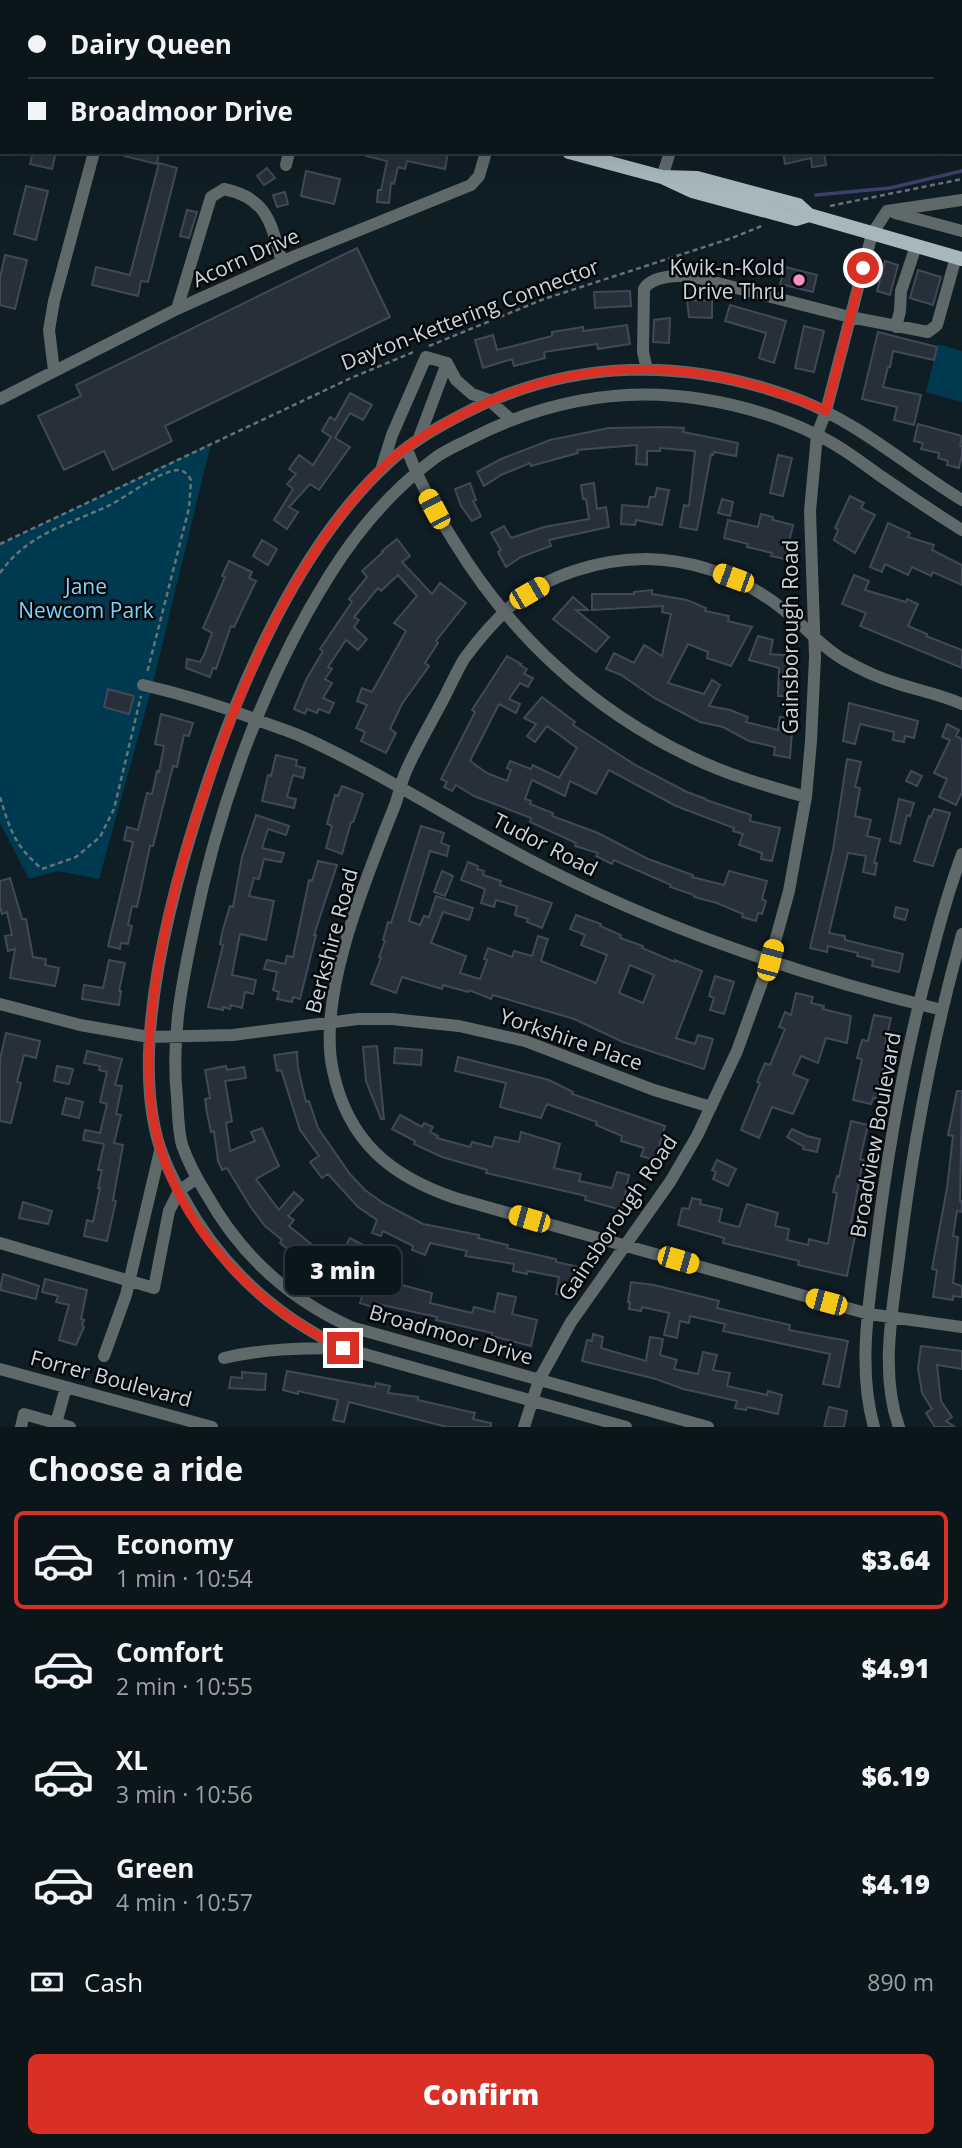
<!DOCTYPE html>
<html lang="en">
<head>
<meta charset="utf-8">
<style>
  :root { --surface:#0b161b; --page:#141f24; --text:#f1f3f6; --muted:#9a9fa3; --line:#2b353a; --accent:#d93025 }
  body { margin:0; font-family:"Open Sans",sans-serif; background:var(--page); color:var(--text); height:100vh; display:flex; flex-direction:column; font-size:26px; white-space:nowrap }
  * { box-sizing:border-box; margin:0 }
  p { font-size:23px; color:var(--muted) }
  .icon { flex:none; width:38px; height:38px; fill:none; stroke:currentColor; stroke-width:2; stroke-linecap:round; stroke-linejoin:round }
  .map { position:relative; height:1427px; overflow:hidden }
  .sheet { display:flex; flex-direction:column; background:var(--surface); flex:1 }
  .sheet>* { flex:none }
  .hud { position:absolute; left:0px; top:0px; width:962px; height:154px; box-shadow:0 7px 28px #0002,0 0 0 2px var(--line); display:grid; align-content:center; height:154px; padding:0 28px; background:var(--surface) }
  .end { position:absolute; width:32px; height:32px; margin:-16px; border:9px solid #d93025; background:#fff; box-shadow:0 0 0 4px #fff }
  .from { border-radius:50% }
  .bubble { position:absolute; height:49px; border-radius:10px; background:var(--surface); box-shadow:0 7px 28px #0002,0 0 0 2px var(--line); font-size:23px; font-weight:800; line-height:49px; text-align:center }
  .car { position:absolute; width:21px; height:42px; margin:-21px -10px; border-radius:9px; box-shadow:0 0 5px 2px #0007; background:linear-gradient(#f5c518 24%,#345 0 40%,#f5c518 0 76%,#345 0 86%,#f5c518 0) }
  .hud b { display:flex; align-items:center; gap:24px; height:66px; font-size:26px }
  .hud b+b { border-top:2px solid var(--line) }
  .hud i { width:18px; height:18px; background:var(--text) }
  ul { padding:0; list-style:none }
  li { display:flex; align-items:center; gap:21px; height:98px; margin:0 14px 10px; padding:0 14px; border:4px solid transparent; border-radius:10px }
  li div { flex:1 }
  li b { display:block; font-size:26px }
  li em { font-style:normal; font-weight:800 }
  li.selected { border-color:var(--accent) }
  li>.icon { width:63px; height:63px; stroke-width:1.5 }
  h2 { padding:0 28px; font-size:32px; line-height:84px }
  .pay { display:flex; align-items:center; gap:18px; height:77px; padding:0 28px; font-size:26px }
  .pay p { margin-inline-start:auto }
  .action { display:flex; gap:14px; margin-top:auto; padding:14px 28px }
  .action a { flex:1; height:80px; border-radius:10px; background:var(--accent); color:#fff; font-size:28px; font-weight:800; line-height:80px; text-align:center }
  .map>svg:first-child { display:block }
  .green { fill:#003a50 }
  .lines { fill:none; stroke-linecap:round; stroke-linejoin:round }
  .stream { stroke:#3c406a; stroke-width:3.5 }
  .building { fill:#262f3a; stroke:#404955; stroke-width:2; fill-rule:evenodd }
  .path { stroke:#687379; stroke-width:2.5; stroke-dasharray:5 3.5; stroke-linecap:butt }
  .minor { stroke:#60696a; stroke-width:12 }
  .major { stroke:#a7b8bb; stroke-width:14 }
  .route { stroke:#d93025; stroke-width:9 }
  .poi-dot { fill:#fb8fc4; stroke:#030709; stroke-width:2.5 }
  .labels { text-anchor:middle; stroke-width:5; stroke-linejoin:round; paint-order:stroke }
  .street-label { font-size:21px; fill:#ccd5d9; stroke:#030709 }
  .poi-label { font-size:21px; fill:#ccd5d9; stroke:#030709; text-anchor:end }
  .park-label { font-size:21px; fill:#7dd2fc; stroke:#030709 }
</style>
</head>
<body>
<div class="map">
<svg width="962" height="1427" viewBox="0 0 962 1427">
  <rect width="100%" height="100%" fill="#0f1d24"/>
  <path class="green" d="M938 344 962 351V402L926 392Z
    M211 443 152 687 99 879 57 871 29 879 0 823V544Z"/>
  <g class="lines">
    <path class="stream" d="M816 195 890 188 962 171"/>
  </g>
  <path class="building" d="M33 152H56L52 169 30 164Z
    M124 152H159L157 164 124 156Z
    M366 152H448L445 169 407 161 405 169 398 167 394 184 391 183 389 203 377 202 378 190H381L387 161 366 156Z
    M783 152H824L826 165 812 167 811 158 785 164Z
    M159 163 177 168 148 282 141 281 138 296 92 285 96 267 130 275Z
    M267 168 275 178 264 185 257 176Z
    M306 171 340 179 334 204 301 196Z
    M26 186 48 191 36 240 14 234Z
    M285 192 288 204 277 207 273 195Z
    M187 210 197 212 189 238 180 236Z
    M357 248 390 317 165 426 172 441 113 470 104 451 64 470 38 416 81 396 76 385Z
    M5 255 27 260 15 309 0 305V278Z
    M885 261 898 265 890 295 877 291Z
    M785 267 817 275 813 292 780 284Z
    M918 270 941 277 933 305 910 298Z
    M630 291 631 306 595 308 594 292Z
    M687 300 712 301V318L689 317Z
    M730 305 786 321 774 363 759 358 766 333 725 321Z
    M670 318 669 343 653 342 654 320Z
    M627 325 630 344 598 349 597 344 544 352 545 358 514 366 512 359 483 368 475 340 493 335 497 350 552 336V332L583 327V331Z
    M804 326 824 331 814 372 795 368Z
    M878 332 937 347 934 360 893 351 890 367H888L883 387 921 395 914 425 894 420 897 407 862 399Z
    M350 393 372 405 363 420 350 413 335 438 350 447 319 490 310 484 289 507 298 512 287 529 274 520 293 489 287 484 296 474 289 469 299 455 313 465 331 437 322 431 330 417 335 420Z
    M918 424 962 436 960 446H962V455L959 468 947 465 948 461 938 458 939 453 921 449 923 443 914 441Z
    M666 427 684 428 683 432 738 443 736 456 714 452 713 455 711 454 697 530 680 527 684 505 689 506 695 451 660 448V451H647V465L636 464 637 445 577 450 578 453 531 466 530 463 501 475 484 486 477 472 501 459 550 440 609 428Z
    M778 455 792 458 783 496 770 493Z
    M470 483 476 500 473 501 481 516 472 521 461 506 455 489Z
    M594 483 597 509 606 507 609 527 549 540 551 546 521 557 506 567 498 552 501 550 491 533 504 526 511 538 544 527 589 519 586 499H583L581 485Z
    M657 488 669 490 662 525 636 520 635 525 621 524 622 505 648 507 650 497H655Z
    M850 496 864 503 861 508 875 515 855 553 834 540 838 530 835 528Z
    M722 499 733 502 730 516 718 513Z
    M761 514 773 517V520L793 525 785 559 771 556 772 553 747 547 748 544 724 538 728 520 758 527Z
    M888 523 910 533 908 537 934 545 932 550 962 565V585L933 572 931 576 912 567 908 575 885 564 882 572 870 567Z
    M397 539 410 556 402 562 432 594 440 583 466 603 436 641 438 643 425 663 429 666 402 704 390 729 396 733 386 753 361 741 365 732 356 728 367 705 357 701 362 688 372 692 406 631 394 623 417 596 398 575 381 591 378 588 354 617 359 620 354 627 367 639 358 650 346 640 328 667 332 669 325 679 332 683 323 698 334 703 329 713 319 709 317 713 307 709 305 714 294 709 306 680 323 651 320 649 352 602 349 599 367 577 362 571 383 552 382 551Z
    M262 540 277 549 268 565 253 556Z
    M229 561 252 572 249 578 256 581 234 627 231 626 216 669 213 668 210 677 186 668 187 659 200 662 204 655 212 633 203 628 225 577 222 576Z
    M854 575 869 581 865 590 906 602 907 599 918 604 908 626 927 634 926 636 962 650V668L860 626 866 613 842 604Z
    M652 590V594L687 600 706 608 705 611 729 616 728 621 752 627 731 666 707 658 708 652 688 644 668 683 704 694 712 680 720 685 709 706 730 710 748 717 746 722 778 730 780 717 793 719 790 758 774 755 775 747 749 741 723 727 700 722 656 699 621 675 606 669 614 653 634 663 644 645 662 656 671 614 662 612 663 606 592 610V594H634V592Z
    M573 597 588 610H576L609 637 596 652 553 619Z
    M758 636 773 640 770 654 794 656 792 686H790L789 696H778L779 668 749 660Z
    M507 656 521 664 520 665 527 669 524 674 533 678 528 687 520 683 509 699 520 704 516 713 499 704 470 761 487 773 507 781 511 770 507 768 510 761 531 769 533 765 559 778 577 748 547 726 535 742 527 736 536 724 524 718 542 697 575 722 573 725 637 766 687 792 706 799V800L751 815 750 821 780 828 772 861 761 859 762 853 739 845 743 834 733 831 734 828 676 806 609 770 596 794 570 781 565 796 532 780 525 799 531 801 530 804 553 813 552 816 598 833 648 859 693 875 692 877 724 885 729 871 767 881 762 899 766 901 762 914 758 913 756 921 742 917 743 914 717 903 694 897V895L670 887 671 885 614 860 612 864 596 856 598 853 575 846 576 843 530 822 531 818 474 796 456 785 452 791 444 787 447 782 441 779 475 712 472 710Z
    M108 689 134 696 129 714 104 707Z
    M849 703 918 721 914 738 905 736 904 742 893 740 894 732 860 724 855 744 843 741Z
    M161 714 193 723 189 736 184 735 177 767 173 766 153 846H150L137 907 132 906 128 925 132 926 128 944 121 943 120 949 108 946 133 842 124 840 127 827 138 830 147 793 152 794 157 771 159 772 164 746 155 744Z
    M947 724 959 730 956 736 962 739V792L956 805 939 797 947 779 934 773 950 740 942 737Z
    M276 755 297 760 296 766 305 768 303 778 293 775 287 797 296 799 294 808 262 801 268 775 271 776Z
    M847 759 861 762 855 787 860 788 855 816 871 820 867 836 880 839 874 863H877L875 875 863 872 866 856 848 853 829 933 845 936V940L903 954 899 972 872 966 873 960 857 956 858 953 828 946 827 952 810 948 833 850Z
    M911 771 922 776 917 786 906 781Z
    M342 786 363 794 353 822H351L342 854 326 848 332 826 327 824 335 795 338 796Z
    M899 799 914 803 910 816 907 815 900 844 890 841Z
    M934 809 950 813 933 866 914 861 929 816 931 817Z
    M256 815 289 826 286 835 268 829 262 848 284 853 281 862 264 859 259 879 254 878 249 896 274 901 266 940 240 934 234 964 232 975 256 980 253 994 245 992 242 1008 231 1005 230 1009 223 1007V1010L208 1007 223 945 220 944 222 933 230 906 233 907 242 857Z
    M421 826 444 833 441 843 449 846 447 856 430 851 409 921 420 925 424 916 429 917 436 896 473 908 469 920 443 912 431 943 466 956 460 973 480 979 487 960 484 959 488 948 512 957 514 951 532 956 538 936 548 939 541 961 596 983 607 955 581 945 585 935 570 929 576 915 601 924 600 926 621 935 620 938 643 946 642 948 675 962V960L702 971 676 1038 695 1044 698 1035 713 1039 704 1069 623 1042 574 1019 493 995 491 999 469 990 468 992 443 985 442 989 402 977 396 993 371 984 381 958 379 957 385 941 383 940 388 922 391 923ZM630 965 654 975 643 1003 619 993Z
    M318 861 337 865 314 935H316L300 999 293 997 292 1002 277 999 279 992 273 990 277 972 264 969 267 960 285 964 287 956 293 957 309 880 312 881Z
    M468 862 478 866 477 869 484 871 483 875 501 881 500 885 552 903 542 928 527 922 528 919 515 915 517 906 496 900 494 907 481 903 485 889 461 880Z
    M442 871 453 876 445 896 434 892Z
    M10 878 22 919H26L33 957 46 959 45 965 59 968 55 986 10 978 15 949 8 951 5 936 12 935 7 912 2 914 0 907V881Z
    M896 907 908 910 905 920 894 917Z
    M109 960 125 963 119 991H121L119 1005 82 999 84 985 103 988Z
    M715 976 734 982 724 1014 710 1010 714 998 709 996Z
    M796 993 813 997 811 1003 824 1006 823 1009 851 1016 847 1043 826 1038 818 1063 801 1056 793 1074 808 1080 793 1114 772 1107 759 1138 741 1130 760 1083 757 1082 765 1063 770 1065 785 1029 779 1027 785 1012 791 1015Z
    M874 1015 891 1018 885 1045 888 1046 876 1099 873 1098 871 1104 853 1100 862 1059 857 1058 862 1040 868 1041Z
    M6 1033 40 1041 36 1058 24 1055 17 1082 21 1083 11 1123 0 1121V1059Z
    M377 1046 384 1119H381L366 1081 363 1047Z
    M395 1048 422 1050 421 1065 394 1063Z
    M87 1051 122 1059 115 1085 122 1086 116 1114 121 1115 114 1143 123 1145 113 1200 116 1201 107 1241 84 1236 87 1220 93 1222 100 1188H98L102 1170H98L104 1144 83 1140 85 1130 100 1133 107 1104 100 1102 107 1072 99 1070 100 1066 84 1063Z
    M297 1052 298 1068 306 1102 309 1101 318 1128 350 1174 365 1190 383 1203 423 1224 479 1235 478 1238 508 1245 507 1248 556 1259V1262L579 1267 574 1286 569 1285 566 1296 556 1294 559 1277 528 1271 527 1274 513 1271 514 1264 465 1256 467 1251 430 1243 425 1255 412 1250 413 1246 383 1231 381 1236 372 1233 377 1220 358 1207 328 1174 322 1178 310 1162 319 1156 300 1130 281 1070 277 1071 274 1055Z
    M458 1057 549 1080 573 1092 572 1094 665 1126 655 1160 641 1156 644 1148 621 1141 622 1136 596 1125 597 1122 547 1104 541 1118 500 1107 506 1083 455 1071Z
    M57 1066 73 1069 69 1084 54 1081Z
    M226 1066 227 1070 244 1067 246 1078 225 1081 232 1121 226 1123 230 1151 255 1141 251 1132 262 1128 279 1166 256 1179 279 1210 294 1192 303 1200 288 1216 294 1220 289 1226 315 1247 339 1258 350 1238 363 1245 351 1267 357 1270 354 1277 385 1287 387 1281 432 1293 430 1303 472 1313 474 1307 494 1312 498 1293 516 1297 512 1314 537 1320 531 1346 492 1336V1333L436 1320 437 1317 373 1303 372 1307 360 1303 362 1297 311 1270 312 1267 280 1243 282 1240 265 1226 250 1206 227 1168 222 1170 218 1161 214 1131 211 1132 207 1113 205 1099 210 1098 205 1070Z
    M957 1091H962L960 1201H962V1212L957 1211 953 1236 958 1237 953 1283 962 1286V1297L953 1296V1300L933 1297 937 1270 932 1269 947 1188 953 1136 948 1135Z
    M66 1098 83 1102 79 1118 62 1114Z
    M400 1115 422 1127 424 1123 433 1127 430 1132 438 1136 437 1138 470 1147 472 1142 492 1147 495 1137 519 1142 521 1132 560 1144 554 1168 581 1174 579 1181 612 1188 617 1172 629 1175 622 1210 585 1200 586 1196 486 1173 487 1170 442 1157 414 1144 415 1141 392 1129Z
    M851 1121 868 1125 860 1159 863 1160 849 1235 855 1236 847 1276 798 1265 799 1261 723 1243 724 1238 678 1225 682 1208 689 1209 692 1198 701 1200 700 1204 722 1209 719 1222 739 1227 747 1204 778 1213 775 1226 789 1229 787 1240 808 1245 809 1239 828 1244 837 1193 833 1192 837 1176 839 1177Z
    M792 1129 807 1136 820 1139 817 1152 803 1149 804 1147 787 1137Z
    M717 1160 736 1169 728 1186 713 1179 716 1172 712 1170Z
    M23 1202 52 1211 48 1224 19 1218Z
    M3 1274 39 1286 36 1299 0 1290Z
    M45 1279 87 1290 81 1319 84 1320 82 1326 84 1327 76 1345 59 1340 69 1305 56 1302 58 1296 42 1292Z
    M631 1282 654 1285 719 1301 717 1308 790 1325 789 1330 848 1341 839 1387 823 1384 830 1354 723 1331 725 1324 690 1316 689 1323 680 1321 677 1338 664 1335 669 1313 642 1307 641 1311 629 1309 630 1302H628Z
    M593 1334 603 1337 601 1348 646 1361 650 1337 663 1339 660 1355 677 1360 674 1369 698 1374 703 1352 717 1355 713 1370 730 1373 727 1386 767 1395 768 1391 782 1395 778 1414 747 1407 746 1410 735 1408 737 1401 683 1389 656 1379 582 1361 587 1340 592 1341Z
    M921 1346 962 1351V1369L937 1365 941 1401 952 1417 946 1421 955 1427H935L926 1413 932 1409 922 1393 918 1368Z
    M287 1371 375 1387 376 1383 390 1386 388 1393 418 1397V1400L475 1413 473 1419 491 1423V1427H447L349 1402 344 1422 333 1420 338 1400 298 1391V1394L283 1390Z
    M242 1372 266 1374 265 1390 229 1388 231 1377 242 1378Z
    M829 1407 847 1411 844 1427H824Z"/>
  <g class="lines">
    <path class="path" d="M830 206 962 179
      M429 346 544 299 732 238 764 225
      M0 544 351 378 416 351
      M0 573C28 533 68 525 110 505 128 496 159 471 178 470 184 470 188 475 191 480L189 508 147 673
      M0 797C10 830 15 846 42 869L76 857 100 837 114 809 141 696"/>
    <path class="minor" d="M382 0 388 2
      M123 2 124 0
      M150 2 151 0
      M330 2V0
      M517 2 518 0
      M536 2 537 0
      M721 2V0
      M902 2 903 0
      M961 55 962 54
      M286 165 289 152
      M662 177 670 152
      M895 213 962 231
      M177 309 211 197 224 189C268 198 271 224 282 262
      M896 327 900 311 901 291 916 246
      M647 369 643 352 644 289C652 275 680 275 694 277L850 317 928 332 937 325 956 257
      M54 371 49 330 54 301 94 152
      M0 399 177 309 295 256 471 185 479 176 486 152
      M419 438 447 363
      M407 449C419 482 436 513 455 543 512 636 592 710 691 757 728 775 767 786 806 797
      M382 467 392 435 426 357 447 363 456 380 472 394 489 400 510 419
      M143 685C182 694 218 705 255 719 271 726 288 730 305 738 388 776 465 828 547 869 671 932 807 977 942 1010
      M962 704C940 694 916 690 893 682 876 677 860 669 844 660 821 647 805 626 784 610 744 578 697 560 646 559 600 559 547 575 512 605 494 621 478 640 464 659 457 671 451 684 445 696 432 721 417 746 406 771 401 782 399 794 395 805 367 876 316 996 333 1071 348 1141 390 1176 455 1198L869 1314 962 1327
      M0 1004 80 1025 149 1037 233 1035 358 1019H392L459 1026 525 1041 654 1090 711 1107
      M0 1243 154 1288 169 1211 179 1191 197 1178
      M104 1356 126 1295 160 1151
      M224 1358C262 1349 300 1348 339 1348
      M0 1369 212 1427
      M21 1427 24 1414 70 1427
      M55 1427 66 1387
      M524 1427 539 1380 571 1322 670 1182 697 1136 737 1051 770 960 789 891 806 797 811 741 815 657 810 511 817 435 826 411 872 234 887 211 962 200
      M626 1427 343 1348C273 1315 220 1265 183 1197 171 1176 160 1153 155 1129 133 1029 174 883 206 787 241 680 299 549 381 470 404 446 434 429 463 414 571 358 687 357 800 400 859 423 908 467 962 500
      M708 1427 351 1327C289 1299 240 1254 207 1195 197 1179 188 1162 182 1145 178 1130 178 1112 177 1097 171 1039 181 988 193 931 218 808 262 683 329 576 357 531 393 489 435 458 446 450 458 445 470 439 542 402 621 386 701 399 740 405 780 417 815 434 839 445 861 462 882 477 908 495 935 513 962 530
      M874 1427C858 1371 868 1310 875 1253 887 1154 904 1057 930 961 939 925 949 889 962 854
      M899 1427C880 1375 892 1312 899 1258 912 1149 932 1041 962 934"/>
    <path class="major" d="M0 5H2
      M569 152 662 177 692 191 796 219 809 215
      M662 177 697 178 798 205 809 215 962 259"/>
  </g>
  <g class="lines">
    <path class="route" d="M343 1348C255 1307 176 1225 155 1128 134 1035 170 895 200 805 240 686 290 563 379 471 403 446 434 429 465 413 585 352 705 358 826 411L863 268"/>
  </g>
  <circle class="poi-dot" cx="799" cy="280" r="7"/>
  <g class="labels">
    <g class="street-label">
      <text transform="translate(246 258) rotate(-24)" y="7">Acorn Drive</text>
      <text transform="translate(470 315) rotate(-21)" y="7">Dayton-Kettering Connector</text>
      <text transform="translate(791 637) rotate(-90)" y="7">Gainsborough Road</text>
      <text transform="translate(545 845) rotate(27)" y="7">Tudor Road</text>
      <text transform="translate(332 941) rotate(-75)" y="7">Berkshire Road</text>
      <text transform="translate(571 1040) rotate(19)" y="7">Yorkshire Place</text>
      <text transform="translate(876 1135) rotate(-80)" y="7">Broadview Boulevard</text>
      <text transform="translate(618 1218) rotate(-56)" y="7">Gainsborough Road</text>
      <text transform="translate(451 1335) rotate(16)" y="7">Broadmoor Drive</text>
      <text transform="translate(111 1379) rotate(15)" y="7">Forrer Boulevard</text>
    </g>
    <g class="poi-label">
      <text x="785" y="275">Kwik-n-Kold<tspan x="785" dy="24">Drive Thru</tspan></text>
    </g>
    <g class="park-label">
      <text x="86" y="594">Jane<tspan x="86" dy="24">Newcom Park</tspan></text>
    </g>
  </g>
</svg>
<i class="end from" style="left:863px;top:268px"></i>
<i class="end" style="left:343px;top:1348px"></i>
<div class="bubble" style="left:285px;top:1246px;width:116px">3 min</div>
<i class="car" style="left:434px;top:509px;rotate:332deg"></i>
<i class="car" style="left:733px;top:578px;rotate:290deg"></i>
<i class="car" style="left:529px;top:593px;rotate:60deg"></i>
<i class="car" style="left:770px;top:960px;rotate:15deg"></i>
<i class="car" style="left:529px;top:1219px;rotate:286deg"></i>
<i class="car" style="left:678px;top:1260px;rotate:106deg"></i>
<i class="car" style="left:826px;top:1302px;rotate:285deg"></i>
<div class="hud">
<b><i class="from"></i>Dairy Queen</b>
<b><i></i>Broadmoor Drive</b>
</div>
</div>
<section class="sheet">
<h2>Choose a ride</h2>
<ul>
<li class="selected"><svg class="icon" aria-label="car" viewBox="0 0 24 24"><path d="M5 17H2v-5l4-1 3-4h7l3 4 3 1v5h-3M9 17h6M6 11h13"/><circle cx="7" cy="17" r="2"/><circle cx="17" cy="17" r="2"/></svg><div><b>Economy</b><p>1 min · 10:54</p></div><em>$3.64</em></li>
<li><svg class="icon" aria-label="car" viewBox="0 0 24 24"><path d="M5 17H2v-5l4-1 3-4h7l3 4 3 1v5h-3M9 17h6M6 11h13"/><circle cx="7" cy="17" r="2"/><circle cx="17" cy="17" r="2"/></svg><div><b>Comfort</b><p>2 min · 10:55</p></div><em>$4.91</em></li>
<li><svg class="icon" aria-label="car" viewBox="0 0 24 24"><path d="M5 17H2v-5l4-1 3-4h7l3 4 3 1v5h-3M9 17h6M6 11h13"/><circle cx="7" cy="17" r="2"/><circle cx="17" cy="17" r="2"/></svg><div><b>XL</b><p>3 min · 10:56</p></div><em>$6.19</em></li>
<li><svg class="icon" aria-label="car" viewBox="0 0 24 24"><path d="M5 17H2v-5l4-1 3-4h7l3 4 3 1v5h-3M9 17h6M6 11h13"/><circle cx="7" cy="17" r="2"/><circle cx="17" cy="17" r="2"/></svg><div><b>Green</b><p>4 min · 10:57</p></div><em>$4.19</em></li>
</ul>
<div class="pay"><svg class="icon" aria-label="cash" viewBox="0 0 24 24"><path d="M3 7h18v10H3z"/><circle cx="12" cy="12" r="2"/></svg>Cash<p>890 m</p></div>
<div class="action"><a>Confirm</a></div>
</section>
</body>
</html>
